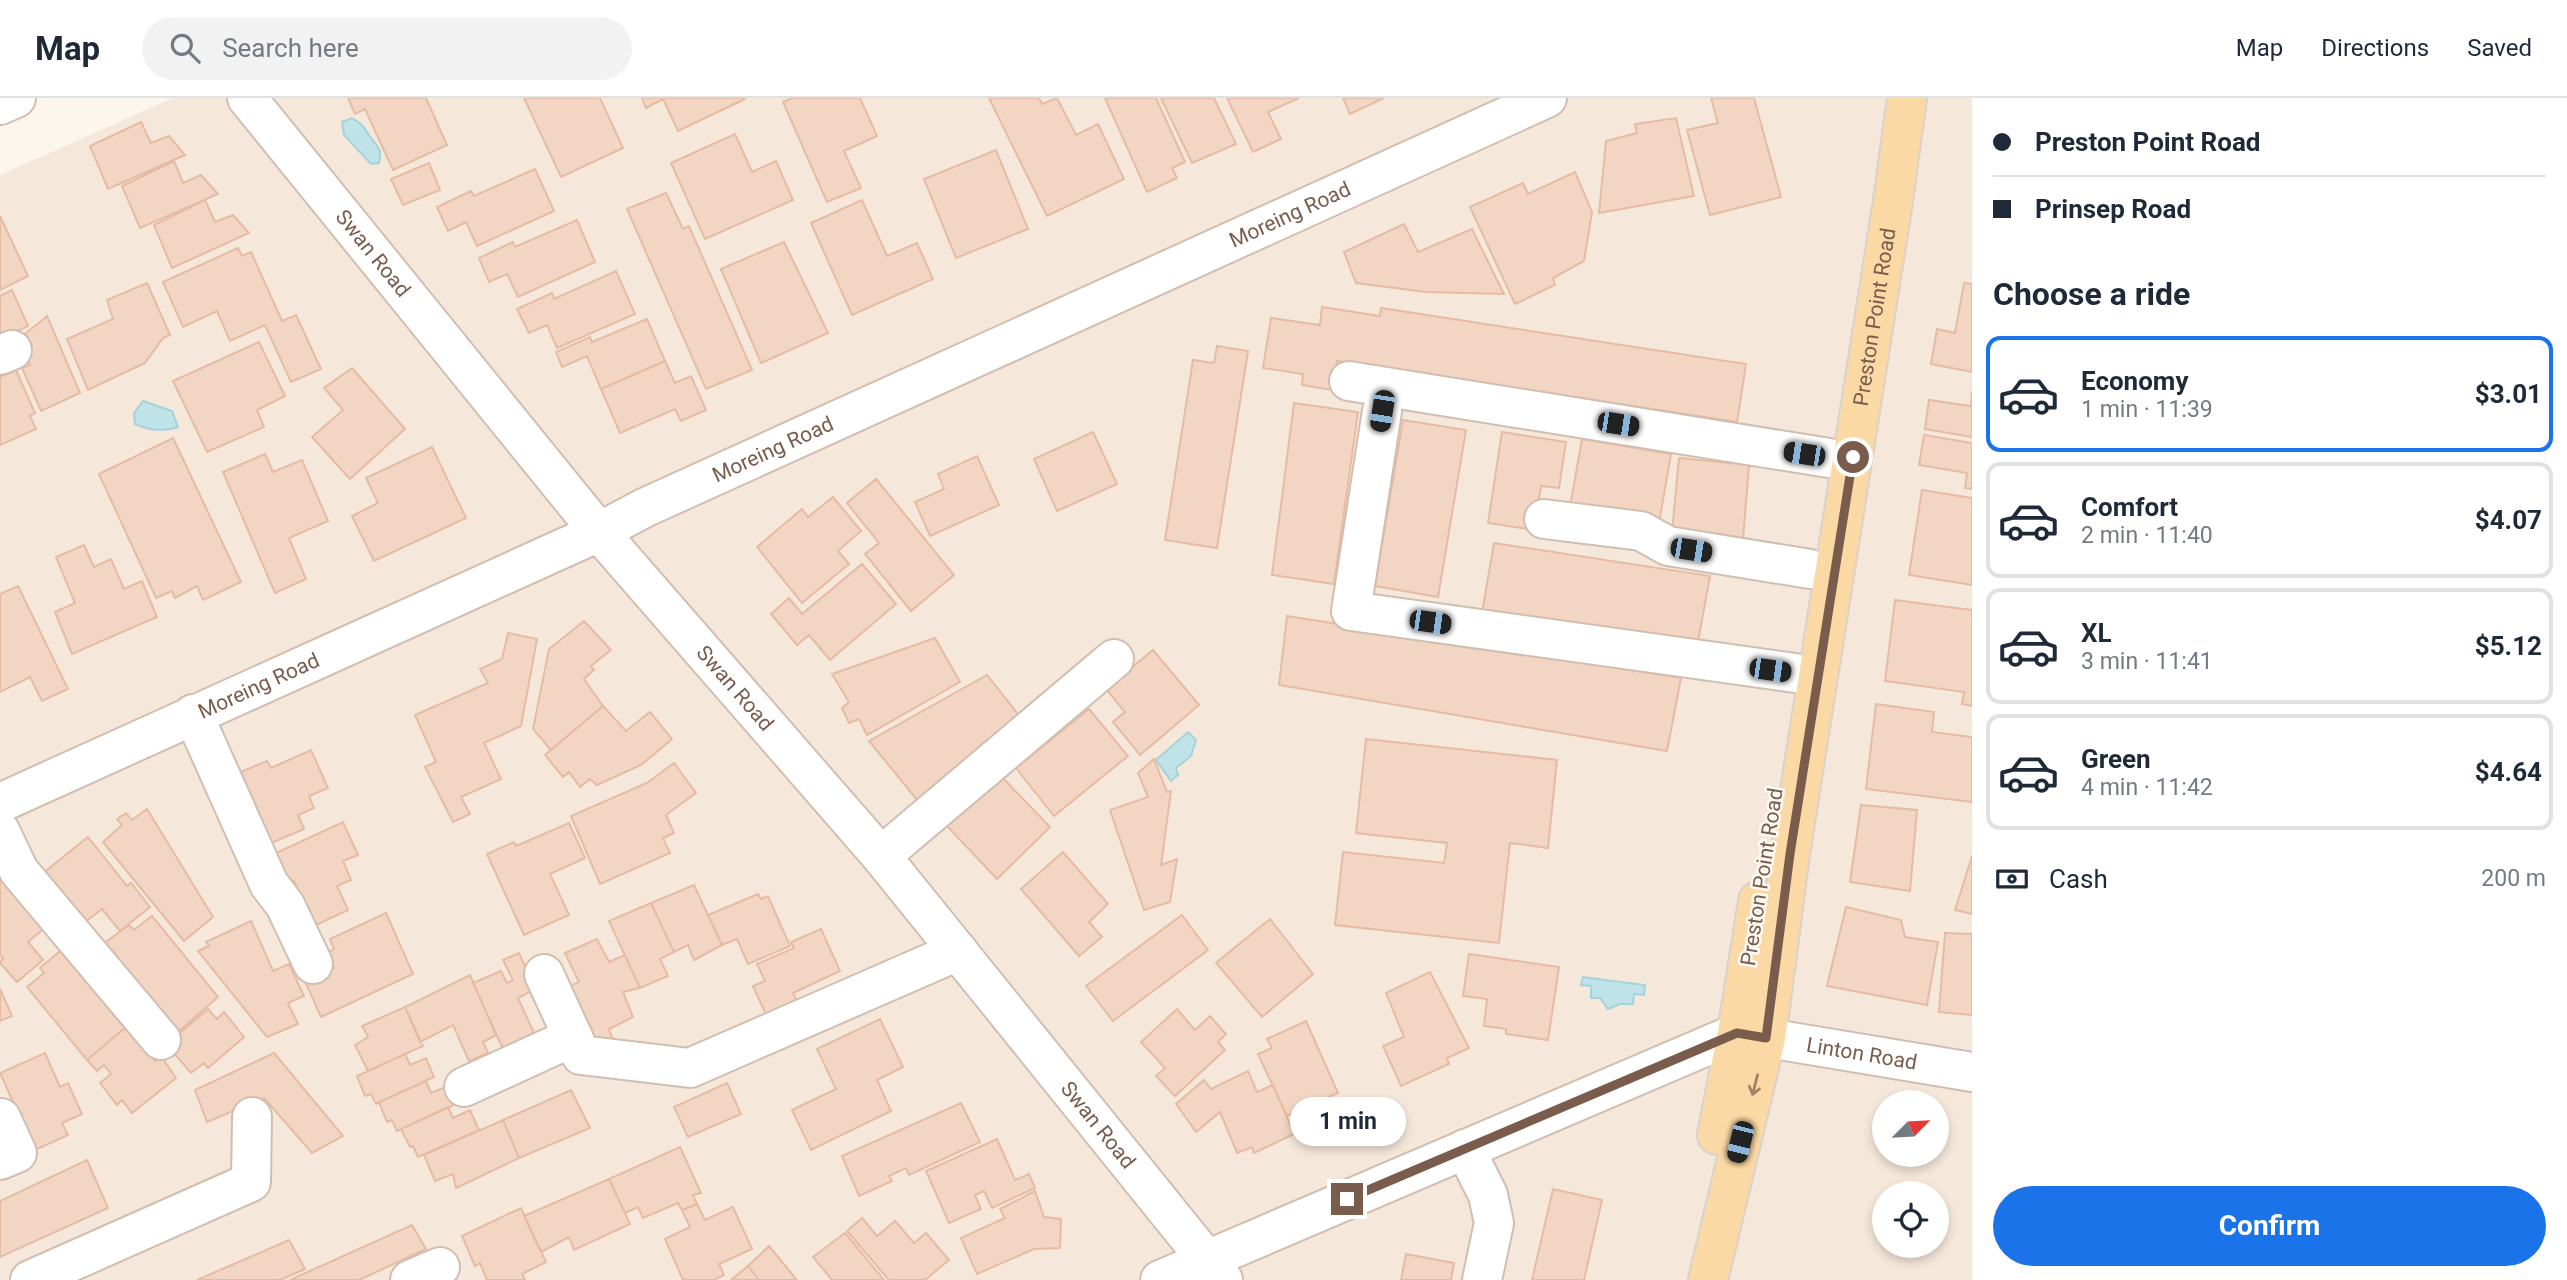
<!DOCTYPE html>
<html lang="en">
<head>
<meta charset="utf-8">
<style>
  :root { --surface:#fff; --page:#f2f2f3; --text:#1f2937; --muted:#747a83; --line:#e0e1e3; --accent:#1a73e8 }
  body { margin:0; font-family:Roboto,sans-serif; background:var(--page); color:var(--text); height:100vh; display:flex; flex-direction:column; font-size:26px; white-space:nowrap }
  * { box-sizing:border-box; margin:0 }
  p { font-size:23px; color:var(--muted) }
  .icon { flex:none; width:38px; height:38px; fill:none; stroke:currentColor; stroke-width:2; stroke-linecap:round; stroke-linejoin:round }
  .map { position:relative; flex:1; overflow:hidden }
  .drawer { display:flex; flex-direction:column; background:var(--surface); width:595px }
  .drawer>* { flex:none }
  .top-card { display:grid; align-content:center; height:154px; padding:0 21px; background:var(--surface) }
  .needle { width:46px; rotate:66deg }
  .buttons { position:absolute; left:1872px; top:992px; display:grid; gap:14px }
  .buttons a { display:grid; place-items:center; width:77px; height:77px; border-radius:50%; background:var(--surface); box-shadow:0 4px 10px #0003; font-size:35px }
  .end { position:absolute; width:32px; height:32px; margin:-16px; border:9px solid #7a5c4d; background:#fff; box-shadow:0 0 0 4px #fff }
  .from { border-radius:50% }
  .bubble { position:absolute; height:49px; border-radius:24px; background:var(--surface); box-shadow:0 4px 10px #0003; font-size:23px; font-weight:700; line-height:49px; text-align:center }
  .car { position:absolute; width:21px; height:42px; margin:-21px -10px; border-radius:9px; box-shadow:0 0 5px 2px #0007; background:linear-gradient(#222 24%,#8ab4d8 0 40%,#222 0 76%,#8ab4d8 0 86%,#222 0) }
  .top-card b { display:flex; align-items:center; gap:24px; height:66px; font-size:26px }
  .top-card b+b { border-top:2px solid var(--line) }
  .top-card i { width:18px; height:18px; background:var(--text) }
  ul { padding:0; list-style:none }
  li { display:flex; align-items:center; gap:21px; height:116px; margin:0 14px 10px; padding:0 7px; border:4px solid var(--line); border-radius:14px }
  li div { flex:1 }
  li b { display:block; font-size:26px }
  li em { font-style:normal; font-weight:700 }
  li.active { border-color:var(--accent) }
  li>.icon { width:63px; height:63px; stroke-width:1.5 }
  h2 { padding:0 21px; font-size:32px; line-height:84px }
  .pay { display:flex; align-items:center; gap:18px; height:77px; padding:0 21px; font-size:26px }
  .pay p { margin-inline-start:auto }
  .primary-button { display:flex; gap:14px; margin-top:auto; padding:14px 21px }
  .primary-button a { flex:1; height:80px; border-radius:42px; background:var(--accent); color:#fff; font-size:28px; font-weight:700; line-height:80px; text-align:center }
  header { display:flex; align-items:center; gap:42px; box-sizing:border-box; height:98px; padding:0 35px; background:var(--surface); border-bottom:2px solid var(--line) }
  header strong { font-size:33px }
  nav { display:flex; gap:38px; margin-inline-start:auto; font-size:24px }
  .search { width:490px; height:63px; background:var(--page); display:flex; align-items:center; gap:18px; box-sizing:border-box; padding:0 24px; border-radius:38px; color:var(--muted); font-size:26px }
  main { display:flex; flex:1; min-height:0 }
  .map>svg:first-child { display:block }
  .residential { fill:#f5e8da; fill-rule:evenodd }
  .water { fill:#bfe3e8; stroke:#a5d3da; stroke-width:2 }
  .building { fill:#f3d5c3; stroke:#e6bba3; stroke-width:2 }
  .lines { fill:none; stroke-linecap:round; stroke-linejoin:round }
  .minor-casing { stroke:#d1beb0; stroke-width:42 }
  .major-casing { stroke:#dad1cd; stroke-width:42 }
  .minor { stroke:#fff; stroke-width:38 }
  .major { stroke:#fbd9a5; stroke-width:38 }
  .oneway { stroke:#a18267 }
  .route { stroke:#7a5c4d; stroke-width:9 }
  .labels { text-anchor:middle; stroke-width:5; stroke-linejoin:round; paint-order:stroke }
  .street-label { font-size:21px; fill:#7a5c4d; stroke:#fffaf3 }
</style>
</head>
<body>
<header>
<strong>Map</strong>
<div class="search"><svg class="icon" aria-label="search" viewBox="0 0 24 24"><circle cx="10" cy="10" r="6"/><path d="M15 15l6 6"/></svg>Search here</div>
<nav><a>Map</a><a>Directions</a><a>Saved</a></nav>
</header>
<main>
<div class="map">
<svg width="1972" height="1182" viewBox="0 0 1972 1182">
  <rect width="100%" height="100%" fill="#fdf6ec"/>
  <path class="residential" d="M173 0H1972V1182H0V77ZM1885 1004H1937V1057H1885ZM1885 1096H1937V1148H1885Z"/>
  <path class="water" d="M352 20C362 26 363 28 369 37 376 48 383 50 379 65L371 66 344 37 342 24Z
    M143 303 172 313 178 329C163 335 149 332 135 326L134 315Z
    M1188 634 1196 642 1191 658 1176 670 1178 677 1171 683 1156 662Z
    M1583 879 1645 887 1644 897 1634 896 1633 906H1620L1608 911 1600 900H1591V888L1581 887Z"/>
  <path class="building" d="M348 0H426L447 47 393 72 365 11 355 16Z
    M524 0H600L623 50 561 79Z
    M642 0H745V1L678 33 663 1 646 10Z
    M792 0H860L877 38 844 53 861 90 827 104 783 4Z
    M989 0H1039L1042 6 1057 0 1076 37 1098 26 1124 81 1047 118Z
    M1105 0H1156L1185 64 1172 70 1177 80 1147 94Z
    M1161 0H1214L1236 46 1192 65Z
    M1227 0H1299L1268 14 1281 41 1253 54Z
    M1343 0H1384L1350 16Z
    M1711 0H1754L1781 99 1710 117 1687 32 1718 25Z
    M1676 20 1694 98 1599 115 1606 43 1637 35 1635 26Z
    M141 24 151 45 169 38 185 57 108 91 90 48Z
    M735 36 752 74 776 63 793 102 705 141 671 65Z
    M996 52 1028 131 956 160 924 81Z
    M174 63 183 85 201 77 218 96 140 130 122 88Z
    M429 65 440 92 403 107 391 81Z
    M535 71 554 113 477 148 466 124 448 133 437 109 471 93 474 98Z
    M1575 74 1592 114 1584 163 1553 180 1555 187 1515 206 1470 109 1523 85 1528 96Z
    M666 95 683 131 689 128 752 272 706 291 627 111Z
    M205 102 215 124 233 117 249 135 172 170 154 127Z
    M862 102 887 158 917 145 933 181 852 217 811 125Z
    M0 118 28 178 0 192Z
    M577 122 595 164 518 199 507 176 489 184 479 160 513 144 515 149Z
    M1404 126 1418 154 1472 131 1504 196 1426 194 1356 185 1344 154Z
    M784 144 828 235 761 265 721 171Z
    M238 150 242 158 251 154 282 223 296 217 321 271 291 284 265 227 230 243 217 213 183 229 163 184Z
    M616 173 635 216 557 250 547 227 529 235 517 211 552 195 554 201Z
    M147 185 170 237 163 240 145 265 88 292 67 241 113 221 107 202Z
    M1964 185 1972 186V274L1931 266 1937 231 1955 235Z
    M12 192 28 228 0 241V198Z
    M1322 209 1380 218 1381 210 1746 266 1737 324 1337 263 1332 292 1302 287 1303 276 1263 270 1271 220 1320 227Z
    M47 218 80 295 41 313 22 270 30 267 26 256 31 253 25 236Z
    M647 221 665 263 601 291 587 258 562 269 556 254 590 239 592 244Z
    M259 244 285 298 257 312 264 329 207 354 173 283Z
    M1217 248 1248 253 1217 450 1165 442 1193 262 1214 265Z
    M665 263 675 285 691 278 706 312 681 323 675 311 620 335 601 291Z
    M352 270 405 331 350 381 312 339 343 312 324 290Z
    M16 272 35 315 30 318 36 331 0 347V279Z
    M1972 293V339L1925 331 1929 302 1971 308Z
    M1294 305 1358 314 1334 486 1272 477Z
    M1403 322 1466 332 1438 499 1375 488Z
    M1093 334 1117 386 1057 413 1034 361Z
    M1502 334 1566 344 1559 390 1541 388 1534 432 1488 425Z
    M1924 337 1972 345V391L1965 390 1967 375 1919 367Z
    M173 340 241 484 203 502 197 488 175 500 172 493 156 500 99 376Z
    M1582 341 1671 356 1659 425 1570 409Z
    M432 349 466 420 374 463 352 418 378 405 366 380Z
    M265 356 273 374 302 362 328 423 289 440 306 481 275 495 223 374Z
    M977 358 999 407 930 438 915 404 944 391 938 376Z
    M1679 360 1749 367 1743 441 1672 434Z
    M876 381 954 477 911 513 865 456 879 445 847 405Z
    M1922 392 1972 400V487L1909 477Z
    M833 399 861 433 838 453 849 466 802 505 757 449 802 411 808 419Z
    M1494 445 1710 478 1698 544 1482 515Z
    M84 447 94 469 111 461 124 491 142 483 157 519 72 556 55 514 75 505 56 459Z
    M862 466 896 506 830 562 809 537 797 547 771 516 789 500 802 516Z
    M18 488 68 591 42 603 30 579 0 594V496Z
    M1895 502 1972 512V608L1962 606 1964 594 1885 583Z
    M1287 518 1681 580 1667 653 1279 587Z
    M584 523 611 552 591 568 594 572 584 581 603 608 551 652 533 631 549 551Z
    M508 535 537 541 521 628 484 645 501 681 461 699 470 716 453 724 425 669 436 664 415 617 488 585 480 571 502 561Z
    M935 540 960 584 867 637 859 621 849 625 842 610 849 604 832 576Z
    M1153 552 1199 607 1140 657 1113 624 1125 614 1106 591Z
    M987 577 1025 625 922 708 869 643Z
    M1876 606 1934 614 1932 634 1972 639V704L1866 691Z
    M603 608 626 633 650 614 672 641 641 667 597 687 590 681 580 689 569 674 563 679 545 657Z
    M1089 611 1128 658 1054 718 1016 670Z
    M1366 641 1557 662 1548 750 1510 745 1499 845 1335 827 1343 754 1444 765 1447 745 1356 735Z
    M311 652 328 690 309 698 314 710 298 717 304 731 267 747 236 676 267 663 271 670Z
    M1154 661 1167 694 1171 693 1161 767 1177 761 1170 804 1144 812 1110 712 1148 699 1138 675Z
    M674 665 696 695 666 717 674 735 663 740 670 755 600 786 571 718 647 685Z
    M1000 677 1050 729 997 781 947 728Z
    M1861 707 1917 712 1910 793 1850 784Z
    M147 711 213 819 184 843 103 744 122 727 117 721 126 715 132 722Z
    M343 724 358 757 343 763 351 782 337 788 348 812 314 828 294 783 287 786 274 756Z
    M569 725 585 760 550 776 569 817 524 837 487 756 514 744 516 748Z
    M88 739 127 788 131 785 150 809 120 833 102 811 83 826 75 810 60 792 57 795 42 776Z
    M1063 754 1108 806 1089 824 1102 839 1079 858 1021 791Z
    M1972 758V816L1955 812Z
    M3 778 47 828 28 844 43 862 17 884 0 865 3 860 0 856V781Z
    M694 787 722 847 694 862 688 847 674 854 651 805Z
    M758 796 761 801 768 798 790 848 748 866 737 841 722 847 708 817Z
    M651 805 674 854 660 861 668 878 640 890 609 823Z
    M1846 809 1901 822 1905 839 1938 844 1927 907 1827 888Z
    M386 815 413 876 321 919 305 883 334 870 327 855 334 851 330 841Z
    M1182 817 1208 852 1113 923 1086 888Z
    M152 818 218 899 178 934 103 846 129 827 134 832Z
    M1270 821 1313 876 1262 919 1216 865Z
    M251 823 273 873 289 866 304 898 288 905 298 926 267 939 198 853 209 848 206 844Z
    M821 831 840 873 793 895 798 905 767 919 753 888 765 883 757 866 794 850 791 844Z
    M1945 835 1972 836V917L1939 914Z
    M597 841 609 864 625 857 640 890 623 894 633 919 609 931 612 940 594 949 567 889 579 884 565 855Z
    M65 849 127 928 87 962 27 889 44 875 40 870Z
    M519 855 535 891 518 900 534 935 503 951 473 885 501 873 507 885 513 882 503 862Z
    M1469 856 1559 869 1548 942 1506 936V931L1484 928 1487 901 1463 898Z
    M1430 874 1469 950 1447 960 1449 966 1401 988 1383 948 1404 939 1386 895Z
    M470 877 496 937 483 944 488 955 469 963 453 927 420 944 405 909Z
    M0 891 12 918 0 923Z
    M405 909 423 948 368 973 355 947 368 939 362 928Z
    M208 911 217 921 224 914 244 939 208 970 204 965 191 975 172 953 181 946 175 939Z
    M1177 911 1195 932 1210 918 1226 936 1218 944 1225 952 1175 998 1156 978 1165 970 1141 944Z
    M880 921 903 969 877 982 891 1013 811 1052 792 1012 836 991 817 951Z
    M1306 923 1338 995 1287 1018 1258 956 1272 950 1267 941Z
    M127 928 155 963 161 958 176 980 132 1015 122 1002 117 1007 100 985 111 976 104 967 97 973 87 962Z
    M45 955 60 989 68 985 82 1016 62 1025 68 1037 35 1052 0 975Z
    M274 955 343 1038 312 1055 264 1000 207 1024 195 992Z
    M405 956 410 967 426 960 434 979 376 1006 371 996 365 998 357 978Z
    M1248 973 1257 994 1273 987 1294 1036 1254 1055 1252 1049 1237 1055 1220 1014 1196 1034 1176 1006 1204 982 1211 991Z
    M426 983 431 995 448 988 456 1006 397 1033 392 1022 387 1024 379 1004Z
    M727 985 741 1016 688 1039 674 1009Z
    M571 992 590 1030 519 1060 503 1022Z
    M961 1005 980 1044 909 1077 906 1070 889 1078 892 1083 859 1098 842 1058Z
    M448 1009 453 1020 470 1012 479 1032 418 1059 413 1048 410 1049 401 1031Z
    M503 1022 519 1060 456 1090 453 1076 435 1083 424 1057Z
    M997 1041 1015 1082 1029 1076 1035 1090 992 1110 984 1093 975 1097 981 1111 949 1125 926 1073Z
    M680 1049 701 1095 693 1097 697 1106 682 1112 678 1105 643 1120 638 1109 625 1115 609 1081Z
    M87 1062 108 1110 0 1159V1103Z
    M609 1081 630 1126 574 1152 569 1139 541 1154 524 1118Z
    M1553 1091 1602 1102 1584 1182H1532Z
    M1035 1093 1044 1119 1061 1121 1060 1150 1034 1151 977 1176 961 1140 1005 1120 1000 1111Z
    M697 1106 705 1122 733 1109 752 1151 719 1166 724 1177 714 1182H683L665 1141 690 1129 682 1112Z
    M521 1110 546 1164 522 1176 525 1182H487L480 1165 475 1168 462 1138Z
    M862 1120 877 1138 895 1123 914 1145 926 1135 949 1162 925 1182H889L847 1133Z
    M412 1127 426 1151 359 1182H290Z
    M845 1135 884 1182H832L813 1159Z
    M289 1142 305 1171 280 1182H197Z
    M769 1148 797 1182H759L748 1168Z
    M1406 1156 1454 1165 1451 1182H1401Z
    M748 1168 759 1182H731Z"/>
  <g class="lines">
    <defs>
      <g id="minor">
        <path id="s1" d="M247 0 599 434 881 758 1223 1182"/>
        <path d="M0 7 16 0"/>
        <path d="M0 257 12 252"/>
        <path d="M1349 283 1829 360"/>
        <path d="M1382 313 1351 513 1795 575"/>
        <path d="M1544 421 1641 433 1668 448 1810 471"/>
        <path d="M193 616 269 786 285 807 313 866"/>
        <path id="s2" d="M0 705 599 434 644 410 1547 0"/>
        <path d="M0 733 19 773 161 942"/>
        <path d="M881 758 1114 561"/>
        <path d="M544 876 581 957 690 970 958 853"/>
        <path d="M464 989 573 939"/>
        <path d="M1465 1051 1488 1097 1494 1125 1482 1182"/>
        <path d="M0 1062 17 1055 1 1020"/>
        <path d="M30 1182 251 1084 252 1019"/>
        <path d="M410 1182 440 1169"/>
        <path id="s3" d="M1160 1182 1737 935 1972 974"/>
      </g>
      <g id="major">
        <path d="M1717 1037 1737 935 1758 803"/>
        <path id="s4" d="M1708 1182 1766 940 1790 756 1893 103 1907 0"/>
      </g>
    </defs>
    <use href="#minor" class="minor-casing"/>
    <use href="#major" class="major-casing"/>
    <use href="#minor" class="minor"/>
    <use href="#major" class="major"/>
  </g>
  <defs><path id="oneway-shaft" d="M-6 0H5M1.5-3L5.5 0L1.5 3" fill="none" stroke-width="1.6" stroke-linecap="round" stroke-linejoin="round" transform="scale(1.75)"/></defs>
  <use class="oneway" href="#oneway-shaft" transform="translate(1755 987) rotate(104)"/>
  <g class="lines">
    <path class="route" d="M1347 1101 1737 935 1766 940 1790 756 1853 359"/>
  </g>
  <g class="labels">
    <g class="street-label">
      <text dy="7" stroke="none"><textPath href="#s2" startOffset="1418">Moreing Road</textPath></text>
      <text dy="7" stroke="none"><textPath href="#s1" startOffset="200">Swan Road</textPath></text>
      <text dy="7" stroke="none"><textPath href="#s4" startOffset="978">Preston Point Road</textPath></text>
      <text dy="7" stroke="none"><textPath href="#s2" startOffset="850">Moreing Road</textPath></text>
      <text dy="7" stroke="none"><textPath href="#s2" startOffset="284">Moreing Road</textPath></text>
      <text dy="7" stroke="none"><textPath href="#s1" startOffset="766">Swan Road</textPath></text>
      <text transform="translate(1762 779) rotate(-81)" y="7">Preston Point Road</text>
      <text dy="7" stroke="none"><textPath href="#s3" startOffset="754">Linton Road</textPath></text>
      <text dy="7" stroke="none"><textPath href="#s1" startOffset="1334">Swan Road</textPath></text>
    </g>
  </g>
</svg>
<div class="buttons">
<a><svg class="needle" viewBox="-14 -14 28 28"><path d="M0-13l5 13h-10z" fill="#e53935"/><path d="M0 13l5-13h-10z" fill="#747a83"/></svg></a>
<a><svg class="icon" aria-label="locate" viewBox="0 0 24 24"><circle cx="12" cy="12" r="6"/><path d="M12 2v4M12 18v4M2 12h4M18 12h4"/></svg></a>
</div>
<i class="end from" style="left:1853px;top:359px"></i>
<i class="end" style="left:1347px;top:1101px"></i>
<div class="bubble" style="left:1290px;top:999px;width:116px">1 min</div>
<i class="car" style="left:1382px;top:313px;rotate:189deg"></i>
<i class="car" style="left:1618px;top:326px;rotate:99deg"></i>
<i class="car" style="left:1804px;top:356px;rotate:279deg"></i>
<i class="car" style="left:1691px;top:452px;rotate:99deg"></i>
<i class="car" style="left:1430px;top:524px;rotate:98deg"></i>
<i class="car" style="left:1770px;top:572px;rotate:98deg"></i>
<i class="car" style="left:1740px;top:1044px;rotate:194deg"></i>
</div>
<section class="drawer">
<div class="top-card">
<b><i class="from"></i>Preston Point Road</b>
<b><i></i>Prinsep Road</b>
</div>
<h2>Choose a ride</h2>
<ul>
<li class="active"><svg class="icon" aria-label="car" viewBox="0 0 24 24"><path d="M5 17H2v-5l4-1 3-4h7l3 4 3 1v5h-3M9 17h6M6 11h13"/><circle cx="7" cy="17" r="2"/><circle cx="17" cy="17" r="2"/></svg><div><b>Economy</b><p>1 min · 11:39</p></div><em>$3.01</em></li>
<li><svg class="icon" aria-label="car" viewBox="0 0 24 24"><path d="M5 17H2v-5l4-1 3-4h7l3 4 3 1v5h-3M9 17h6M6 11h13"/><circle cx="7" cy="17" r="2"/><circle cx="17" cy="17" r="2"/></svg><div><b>Comfort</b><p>2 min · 11:40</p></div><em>$4.07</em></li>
<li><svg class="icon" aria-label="car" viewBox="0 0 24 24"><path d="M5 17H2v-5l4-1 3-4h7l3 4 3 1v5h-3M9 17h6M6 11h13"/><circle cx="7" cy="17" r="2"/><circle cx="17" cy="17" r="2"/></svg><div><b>XL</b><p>3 min · 11:41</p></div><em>$5.12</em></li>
<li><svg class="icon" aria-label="car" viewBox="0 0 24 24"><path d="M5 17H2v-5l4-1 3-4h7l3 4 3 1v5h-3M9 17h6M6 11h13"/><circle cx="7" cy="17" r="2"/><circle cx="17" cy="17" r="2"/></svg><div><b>Green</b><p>4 min · 11:42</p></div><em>$4.64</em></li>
</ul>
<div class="pay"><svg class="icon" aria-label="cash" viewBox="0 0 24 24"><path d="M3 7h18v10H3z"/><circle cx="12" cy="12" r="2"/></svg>Cash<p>200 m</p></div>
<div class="primary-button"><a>Confirm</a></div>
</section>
</main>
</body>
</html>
